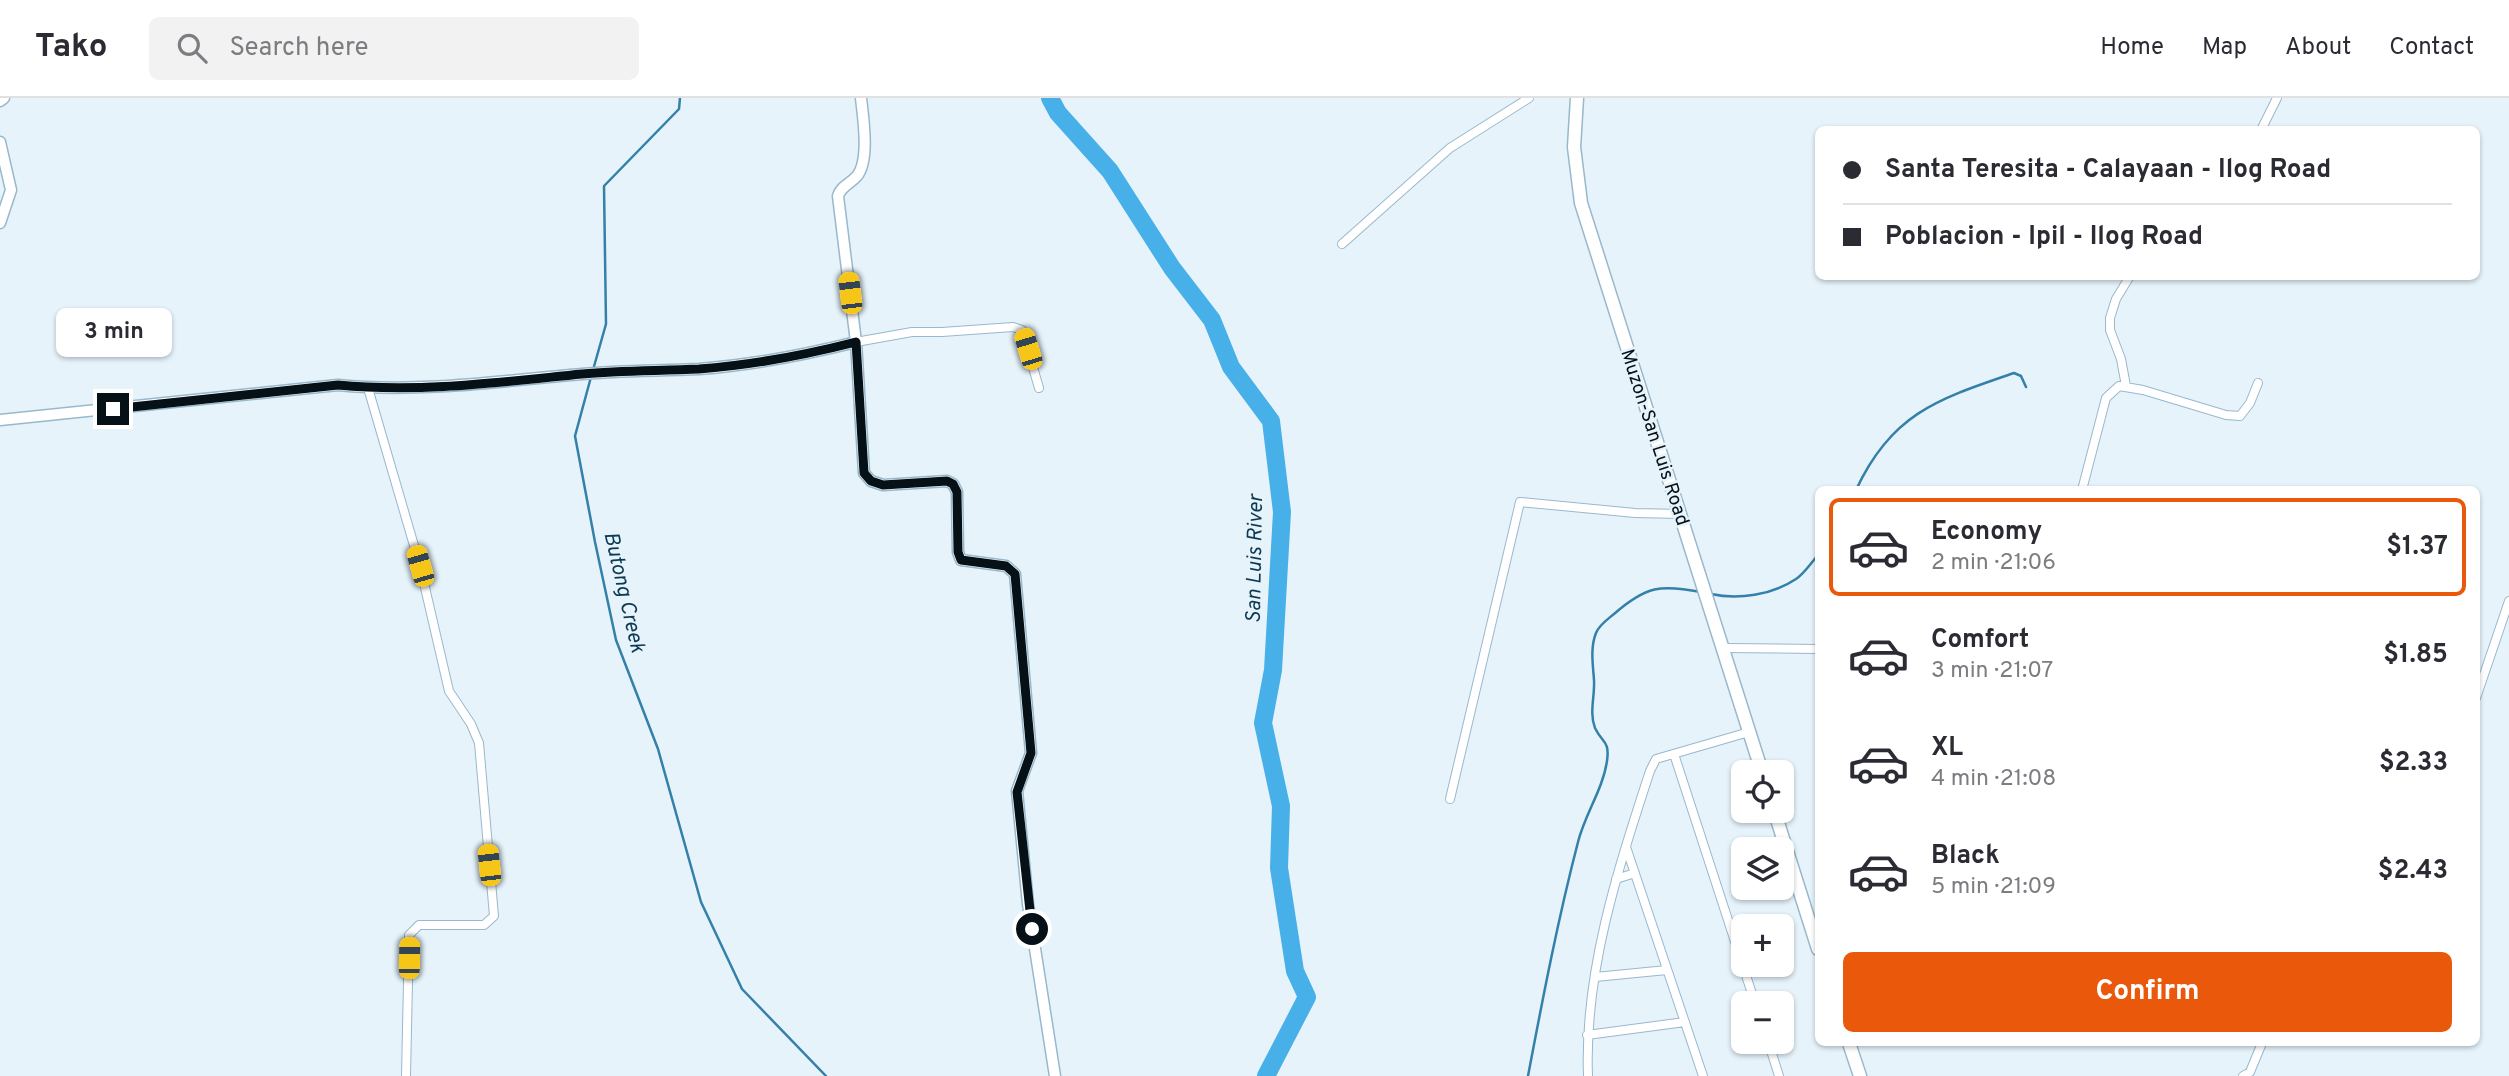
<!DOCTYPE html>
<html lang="en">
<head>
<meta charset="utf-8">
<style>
  :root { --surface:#fff; --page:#f2f2f3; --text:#2b2b33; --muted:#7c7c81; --line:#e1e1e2; --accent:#ea580c }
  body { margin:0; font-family:Overpass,sans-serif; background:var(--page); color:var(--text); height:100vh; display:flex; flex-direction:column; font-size:26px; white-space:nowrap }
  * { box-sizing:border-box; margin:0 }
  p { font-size:23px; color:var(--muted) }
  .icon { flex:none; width:38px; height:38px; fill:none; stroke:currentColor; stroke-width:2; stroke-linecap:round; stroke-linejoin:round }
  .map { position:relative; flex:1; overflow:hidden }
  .drawer { position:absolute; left:1815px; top:388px; width:665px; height:560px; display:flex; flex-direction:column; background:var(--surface); border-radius:10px; box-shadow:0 2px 5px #0004 }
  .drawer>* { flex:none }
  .top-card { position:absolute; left:1815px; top:28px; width:665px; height:154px; border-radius:10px; box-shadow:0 2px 5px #0004; display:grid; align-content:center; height:154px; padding:0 28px; background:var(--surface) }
  .fabs { position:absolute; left:1731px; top:662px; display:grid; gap:14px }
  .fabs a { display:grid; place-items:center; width:63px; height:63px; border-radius:10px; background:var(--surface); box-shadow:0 2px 5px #0004; font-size:35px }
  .end { position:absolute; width:32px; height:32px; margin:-16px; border:9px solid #051017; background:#fff; box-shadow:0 0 0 4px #fff }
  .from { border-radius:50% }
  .bubble { position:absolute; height:49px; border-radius:10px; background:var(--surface); box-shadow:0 2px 5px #0004; font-size:23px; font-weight:700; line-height:49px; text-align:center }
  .car { position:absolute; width:21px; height:42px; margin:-21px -10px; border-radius:9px; box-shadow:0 0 5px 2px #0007; background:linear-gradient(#f5c518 24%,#345 0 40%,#f5c518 0 76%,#345 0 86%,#f5c518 0) }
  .top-card b { display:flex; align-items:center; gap:24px; height:66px; font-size:26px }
  .top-card b+b { border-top:2px solid var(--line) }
  .top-card i { width:18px; height:18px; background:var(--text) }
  ul { padding:12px 0 0; list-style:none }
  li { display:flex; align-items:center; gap:21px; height:98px; margin:0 14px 10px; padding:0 14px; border:4px solid transparent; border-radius:10px }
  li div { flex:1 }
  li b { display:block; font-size:26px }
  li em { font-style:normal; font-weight:700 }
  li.current { border-color:var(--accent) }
  li>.icon { width:63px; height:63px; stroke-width:1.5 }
  .cta { display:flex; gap:14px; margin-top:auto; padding:14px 28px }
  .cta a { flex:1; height:80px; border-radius:10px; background:var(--accent); color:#fff; font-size:28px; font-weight:700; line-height:80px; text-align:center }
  header { display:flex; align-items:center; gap:42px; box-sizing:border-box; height:98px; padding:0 35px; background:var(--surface); border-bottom:2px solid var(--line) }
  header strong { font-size:33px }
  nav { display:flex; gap:38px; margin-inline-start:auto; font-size:24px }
  .search { width:490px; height:63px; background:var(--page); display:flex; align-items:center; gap:18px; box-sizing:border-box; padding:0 24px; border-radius:10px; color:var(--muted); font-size:26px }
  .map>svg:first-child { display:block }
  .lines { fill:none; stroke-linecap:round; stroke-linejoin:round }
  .stream { stroke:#3380a9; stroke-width:2.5 }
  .river { stroke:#47b0e8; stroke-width:18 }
  .minor-casing { stroke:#99b8cc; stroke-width:10 }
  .tertiary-casing { stroke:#99b8cc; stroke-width:13 }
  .secondary-casing { stroke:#99b8cc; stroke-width:15 }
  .minor { stroke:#fff; stroke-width:8 }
  .tertiary { stroke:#fff; stroke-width:10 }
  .secondary { stroke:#fff; stroke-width:12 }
  .route { stroke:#051017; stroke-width:9 }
  .labels { text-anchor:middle; stroke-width:5; stroke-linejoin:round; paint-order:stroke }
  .street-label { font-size:19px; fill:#051017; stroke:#e6f3fb }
  .water-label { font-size:21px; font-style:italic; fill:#0d3a51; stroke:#e6f3fb }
</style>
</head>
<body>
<header>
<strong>Tako</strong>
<div class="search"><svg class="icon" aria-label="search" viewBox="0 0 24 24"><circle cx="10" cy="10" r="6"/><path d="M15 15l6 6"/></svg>Search here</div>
<nav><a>Home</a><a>Map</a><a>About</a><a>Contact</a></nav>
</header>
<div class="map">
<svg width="2509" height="978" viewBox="0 0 2509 978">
  <rect width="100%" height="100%" fill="#e6f3fb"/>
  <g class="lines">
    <path class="stream" d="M593 272 606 226 604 88 679 11 680 0
      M591 279 575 338 595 444 616 542 658 651 701 804 742 891 826 978
      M1856 392C1892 315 1938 301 2014 275L2021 278 2026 289
      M1711 496C1738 502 1772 497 1796 481 1804 476 1811 465 1818 457
      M1528 978C1543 899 1558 821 1578 744 1585 716 1603 691 1607 663 1610 642 1602 645 1595 630 1589 615 1595 598 1594 582 1593 567 1590 550 1596 535 1599 527 1608 521 1614 516 1646 488 1661 486 1701 494"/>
    <path class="river" d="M1050 0 1058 15 1110 73 1172 170 1212 222 1231 269 1271 323 1282 414 1273 572 1263 625 1281 708 1279 770 1295 873 1307 899 1266 978"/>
    <defs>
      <path id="minor" d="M2261 32 2277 0
        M1342 146 1450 50 1529 0
        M856 244 912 234H942L1013 229 1022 232 1039 290
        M2126 288 2121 261 2110 232V220L2116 201 2130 178
        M368 290 420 468 449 593 471 626 479 645 494 818 484 827H419L409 837 406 978
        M2082 392 2106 300 2119 288 2143 292 2226 317 2240 318 2250 305 2258 285
        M1723 550 1818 551
        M2476 600 2509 503
        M1674 656 1755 905
        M1450 701 1520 404 1635 415 1682 416
        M1626 749 1703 978
        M1616 781 1635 775
        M1595 879 1667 872
        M1587 937 1685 924
        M1768 943 1779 978
        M1588 978C1584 874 1618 771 1650 673L1656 661 1749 634
        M2243 978 2250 974 2262 945"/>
      <path id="tertiary" d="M861 0C863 19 870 62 857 78 850 86 841 88 838 98L856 244 864 375 871 383 883 387 947 383 953 386 957 394 958 454 961 462 1006 468 1015 476 1031 655 1017 693 1028 806 1055 978
        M0 3 4 0
        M0 44 11 92 0 125
        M0 322 338 287C420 295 501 283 582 276 621 272 660 273 699 271 753 267 804 257 856 244"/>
      <path id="secondary" d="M1577 0 1574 49 1581 105 1762 674
        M1774 712 1818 851
        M1849 945 1860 978"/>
    </defs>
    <use href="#minor" class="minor-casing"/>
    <use href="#tertiary" class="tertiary-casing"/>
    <use href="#secondary" class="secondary-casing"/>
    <use href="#minor" class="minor"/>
    <use href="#tertiary" class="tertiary"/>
    <use href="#secondary" class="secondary"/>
  </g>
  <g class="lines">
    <path class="route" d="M113 311 338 287C420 295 501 284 582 276 621 272 660 273 699 271 753 267 805 257 856 244L864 375 871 383 883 387 947 383 953 386 957 394 958 454 961 462 1006 468 1015 476 1031 655 1017 694 1032 831"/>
  </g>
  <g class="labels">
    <g class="street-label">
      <text transform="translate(1656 339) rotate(72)" y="7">Muzon-San Luis Road</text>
    </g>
    <g class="water-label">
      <text transform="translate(1254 461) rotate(-89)" y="7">San Luis River</text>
      <text transform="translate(625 494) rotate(77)" y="7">Butong Creek</text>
    </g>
  </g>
</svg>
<div class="fabs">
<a><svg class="icon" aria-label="locate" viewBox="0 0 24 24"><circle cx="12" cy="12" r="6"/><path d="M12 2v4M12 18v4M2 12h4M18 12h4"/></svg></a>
<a><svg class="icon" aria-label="layers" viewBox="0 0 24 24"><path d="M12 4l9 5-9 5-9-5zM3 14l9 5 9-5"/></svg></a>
<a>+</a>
<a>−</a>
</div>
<i class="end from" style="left:1032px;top:831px"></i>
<i class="end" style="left:113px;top:311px"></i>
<div class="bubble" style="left:56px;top:210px;width:116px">3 min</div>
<i class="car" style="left:850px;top:195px;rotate:353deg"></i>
<i class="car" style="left:1028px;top:251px;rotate:343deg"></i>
<i class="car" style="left:420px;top:468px;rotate:344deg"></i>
<i class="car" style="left:489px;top:767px;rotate:354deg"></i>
<i class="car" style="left:409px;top:860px;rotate:1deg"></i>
<div class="top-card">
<b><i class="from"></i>Santa Teresita - Calayaan - Ilog Road</b>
<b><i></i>Poblacion - Ipil - Ilog Road</b>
</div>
<section class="drawer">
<ul>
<li class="current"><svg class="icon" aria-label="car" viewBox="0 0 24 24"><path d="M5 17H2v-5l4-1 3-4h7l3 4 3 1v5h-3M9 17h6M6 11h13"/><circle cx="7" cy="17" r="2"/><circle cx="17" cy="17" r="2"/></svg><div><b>Economy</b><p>2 min · 21:06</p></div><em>$1.37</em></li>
<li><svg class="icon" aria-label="car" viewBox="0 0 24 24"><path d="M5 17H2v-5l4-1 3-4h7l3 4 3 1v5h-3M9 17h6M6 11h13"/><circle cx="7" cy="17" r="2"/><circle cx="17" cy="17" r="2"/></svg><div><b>Comfort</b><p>3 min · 21:07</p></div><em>$1.85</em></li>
<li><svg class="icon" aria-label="car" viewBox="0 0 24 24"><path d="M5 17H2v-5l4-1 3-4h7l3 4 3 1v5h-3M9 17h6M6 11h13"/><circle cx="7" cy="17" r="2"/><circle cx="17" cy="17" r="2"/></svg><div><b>XL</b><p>4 min · 21:08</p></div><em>$2.33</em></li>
<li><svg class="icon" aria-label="car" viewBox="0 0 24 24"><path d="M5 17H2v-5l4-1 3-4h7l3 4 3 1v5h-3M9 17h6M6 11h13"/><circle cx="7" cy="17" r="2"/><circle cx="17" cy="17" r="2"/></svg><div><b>Black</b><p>5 min · 21:09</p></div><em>$2.43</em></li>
</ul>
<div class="cta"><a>Confirm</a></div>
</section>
</div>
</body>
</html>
